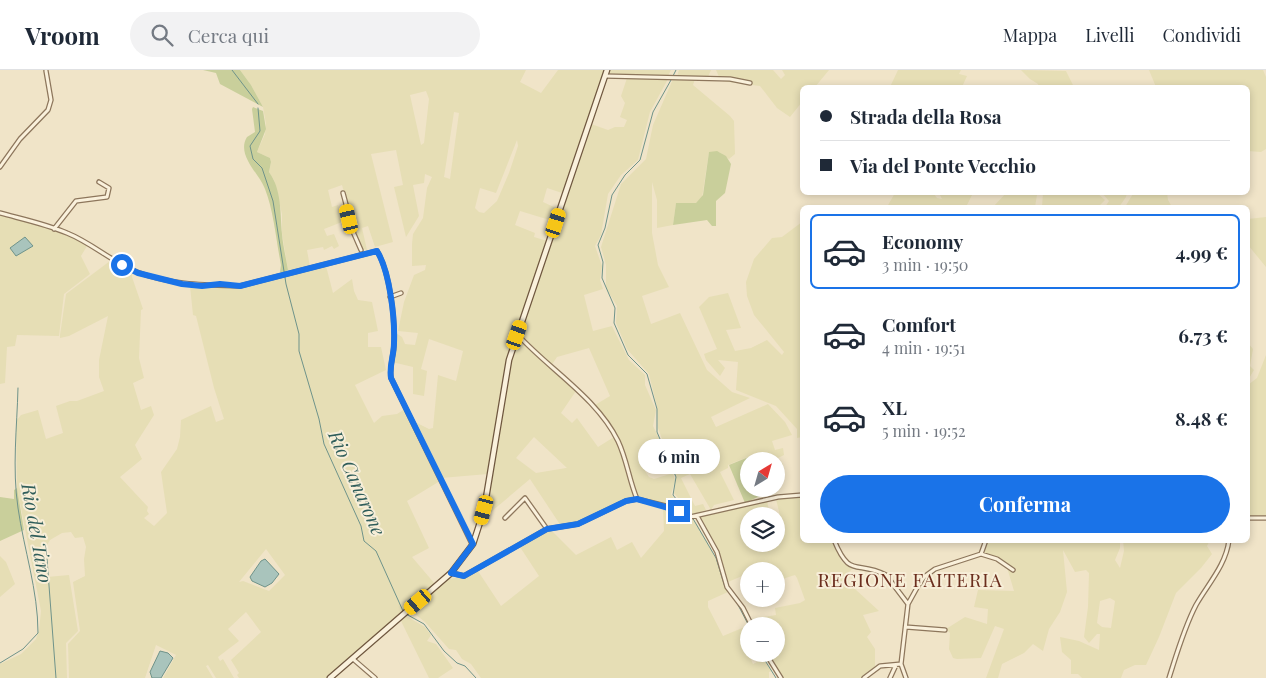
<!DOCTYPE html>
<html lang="it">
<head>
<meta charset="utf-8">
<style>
  :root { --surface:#fff; --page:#f2f2f3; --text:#1f2937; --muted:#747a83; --line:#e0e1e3; --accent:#1a73e8 }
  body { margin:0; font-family:"Playfair Display",serif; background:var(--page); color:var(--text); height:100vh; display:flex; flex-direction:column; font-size:19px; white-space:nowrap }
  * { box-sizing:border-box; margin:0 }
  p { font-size:16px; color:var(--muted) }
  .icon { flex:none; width:28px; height:28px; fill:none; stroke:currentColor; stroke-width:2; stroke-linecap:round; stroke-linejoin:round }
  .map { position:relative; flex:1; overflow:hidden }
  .drawer { position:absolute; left:800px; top:135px; width:450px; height:338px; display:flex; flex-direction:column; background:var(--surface); border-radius:8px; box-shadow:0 2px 8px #0003 }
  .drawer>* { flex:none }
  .guide { position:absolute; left:800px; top:15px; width:450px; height:110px; border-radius:8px; box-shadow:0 2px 8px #0003; display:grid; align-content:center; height:110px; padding:0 20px; background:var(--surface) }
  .needle { width:32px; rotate:37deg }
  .controls { position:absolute; left:740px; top:382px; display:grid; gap:10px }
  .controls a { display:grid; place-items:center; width:45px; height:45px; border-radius:50%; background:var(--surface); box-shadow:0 2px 8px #0003; font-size:25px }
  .end { position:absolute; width:22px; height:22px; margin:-11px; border:6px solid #1a73e8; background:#fff; box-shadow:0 0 0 2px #fff }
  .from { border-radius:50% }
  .bubble { position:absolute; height:35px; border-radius:18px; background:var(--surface); box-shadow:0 2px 8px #0003; font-size:16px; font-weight:700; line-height:35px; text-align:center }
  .car { position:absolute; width:15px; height:30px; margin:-15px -8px; border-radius:6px; box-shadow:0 0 4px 1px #0007; background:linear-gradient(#f5c518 24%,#345 0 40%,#f5c518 0 76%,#345 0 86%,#f5c518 0) }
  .guide b { display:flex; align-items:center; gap:18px; height:48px; font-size:19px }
  .guide b+b { border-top:1px solid var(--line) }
  .guide i { width:12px; height:12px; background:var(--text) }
  ul { padding:9px 0 0; list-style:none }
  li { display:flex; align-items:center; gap:15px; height:75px; margin:0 10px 8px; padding:0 10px; border:2px solid transparent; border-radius:8px }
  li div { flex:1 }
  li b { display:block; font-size:19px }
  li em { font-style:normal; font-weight:700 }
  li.current { border-color:var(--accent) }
  li>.icon { width:45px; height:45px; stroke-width:1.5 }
  .action { display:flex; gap:10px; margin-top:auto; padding:10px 20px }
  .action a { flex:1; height:58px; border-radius:30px; background:var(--accent); color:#fff; font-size:20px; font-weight:700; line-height:58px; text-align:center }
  header { display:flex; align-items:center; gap:30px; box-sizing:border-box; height:70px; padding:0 25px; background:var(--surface); border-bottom:1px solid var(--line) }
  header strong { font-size:24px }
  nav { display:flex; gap:28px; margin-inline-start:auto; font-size:18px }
  .search { width:350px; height:45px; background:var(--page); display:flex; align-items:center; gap:12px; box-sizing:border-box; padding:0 18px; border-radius:28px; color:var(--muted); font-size:19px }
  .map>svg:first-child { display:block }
  .farmland { fill:#e6deb5; fill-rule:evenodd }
  .green { fill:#c9cf9b }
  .water { fill:#a9c4bc; stroke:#6f938a }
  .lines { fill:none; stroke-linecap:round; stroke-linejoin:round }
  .stream { stroke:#6f938a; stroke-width:1 }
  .street-casing { stroke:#8d765c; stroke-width:5.5 }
  .secondary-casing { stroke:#6f573f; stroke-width:7 }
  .street { stroke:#faf1dc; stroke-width:3 }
  .secondary { stroke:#faf1dc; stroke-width:4.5 }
  .route { stroke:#1a73e8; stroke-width:6 }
  .labels { text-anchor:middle; stroke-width:4; stroke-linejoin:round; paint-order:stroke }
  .water-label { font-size:19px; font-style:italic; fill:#2f5d5a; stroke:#f7eed8 }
  .neighbourhood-label { font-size:19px; letter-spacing:1px; fill:#6b2e1e; stroke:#f7eed8 }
</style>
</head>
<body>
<header>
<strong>Vroom</strong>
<div class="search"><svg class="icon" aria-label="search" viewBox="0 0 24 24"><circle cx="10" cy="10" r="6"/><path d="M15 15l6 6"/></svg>Cerca qui</div>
<nav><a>Mappa</a><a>Livelli</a><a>Condividi</a></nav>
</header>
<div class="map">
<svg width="1266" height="608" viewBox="0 0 1266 608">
  <rect width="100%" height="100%" fill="#f0e4c8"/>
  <path class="farmland" d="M240 0H526L520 12 541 23 558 0H604L563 122 562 123 547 118 543 132 556 138 553 151 520 141 515 155 535 163 534 167 547 171 506 294 488 404 441 408 415 352 429 359 433 358 438 305 456 311 463 281 429 269 421 299 427 301 424 326 413 324V297L392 292 396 263 402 267 405 274 415 275 418 263 398 261 404 232 414 205 425 200 426 195 412 196V174L413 164 423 148 427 118 432 107 425 104 424 113 413 115 419 146 406 167 394 117 403 115 396 80 371 84 393 172 375 177 368 156 362 158 367 180 363 179 355 161 342 115 328 120 332 137 338 135 342 152 324 159 327 166 334 164 339 176 334 179 332 176 324 180 323 177 307 180 310 197 288 200 282 163V144L274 110 269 102 271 92 270 88 257 82 265 64 266 54 263 37 251 15ZM426 21 429 29 424 73 421 75 410 25ZM454 42 459 43 450 109 444 107ZM517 70 518 76 509 103 497 131 484 143 479 142 475 138 480 118 496 123Z
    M609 0H671L668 6 608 5Z
    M679 0H711L708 7 677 6Z
    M716 0H773L781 9 785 5 782 0H829L815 17 802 18V32L790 47 777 38 760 16 721 11Z
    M898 0H961L959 4 967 6 962 17H890Z
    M1021 0 1066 1 1074 17H1039L1038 14 1030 9Z
    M1149 0H1263L1266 7V79L1261 82 1248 81V18L1156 17Z
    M627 8 668 9 650 42 638 90 621 105 608 124 601 165 595 176 602 196 600 210 603 219 584 225 593 261 612 256 629 290 645 305V315L656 340 653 356 659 368 658 371 641 379 638 384 644 390 645 401 649 407 654 409 673 403 675 411 671 424 682 441 671 436 642 430 638 426 621 374 595 335 610 326 589 278 557 287 551 296 521 264V258L591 54 608 60 615 57H624L627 50 620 47 625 33 621 26Z
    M673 9H695L693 15 730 46 734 51 735 84 729 89 719 82H709L702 128 696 133H676L673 155 657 158V130L652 112V163L658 195 669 217 642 226 651 254 680 243 707 300 732 322 750 328 711 347 716 357 768 334 785 352 792 365 772 371 775 380 783 378 784 385 778 388 783 394 780 408 776 409V391H755L753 387 750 386 728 395V398L720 402 734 430 714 435 711 440 690 404 681 408 695 436 703 434 706 440 692 445 674 423 676 407 658 358 657 337 649 304 627 279 616 253 617 236 606 218V195L601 177 621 114 646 89 653 55Z
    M1007 122 1037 125 1035 137H993Z
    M1134 122 1167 123 1168 130 1172 137H1125Z
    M895 123 934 124 937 128 942 129 939 123H973L966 137H926L916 135 915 137H887Z
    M1043 123H1097L1105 130 1098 137H1042Z
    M1102 123H1127L1126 127 1119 137H1105L1109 131Z
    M0 144 65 163 87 176 81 186 90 204 64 224 59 266 17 265 15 276 7 277 5 313 0 314Z
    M1266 147V197L1248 175V149Z
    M802 152V367L797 368V359L776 336 736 320 738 292 718 290 725 298 720 306 706 290 704 284 717 279 699 237 709 227 728 223 741 258 726 260 735 281 751 278 767 270 782 285 784 282 754 245 747 226 746 212 754 189 772 168 782 167Z
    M110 191 132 202V207L143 239 141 240 139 288 144 308 133 313 141 340 151 336 154 345 135 375 142 389 120 407 148 437 147 441 149 444 144 448 154 456 167 443 161 402 177 379 180 367 181 350 211 336 216 352 224 349 214 318 196 246 193 245 190 216 239 217 326 196 333 223 352 209 354 221 358 230 372 232 378 261 368 263V277H381L386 300 355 315 374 353 382 346 397 344 405 339 440 411 407 431 429 478 412 487 435 514 327 608H239L237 605 239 603 231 590 261 562 246 542 228 559 239 571 218 587 220 591 223 589 234 608H216L208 595 206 596 213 608H163L176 585 156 575 145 608H69L68 574 80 561 73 512 85 506 84 489 86 477 83 467 75 468 71 462 62 463 50 470 45 479 47 507 69 505 78 561 66 573 67 608H0V594L21 584 36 569 39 560 41 541 17 418 16 351 21 345 38 340 46 369 63 363 56 336 70 331H77L104 321 99 307V290L108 246 69 266 60 268V265L66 224ZM266 479 285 505 269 521 243 511 239 512Z
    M520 271 576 321 561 343 572 353 577 348 598 377 614 367 627 398 634 426 633 428 621 431 581 451 561 456 530 409 485 447 510 294 517 272ZM534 367 567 398H566L536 403 516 388Z
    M1248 273 1253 279 1250 296 1254 300 1248 310Z
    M1266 285V447L1248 448V315L1257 308Z
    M802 426V470H832L842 492 852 499 843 508 879 541 863 545 871 562 867 567 875 579V596L862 608H782L767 584H776V556H754L752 549 776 545 775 538 800 533 805 530 797 508 795 505 776 511V501H749V507L747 504 728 512 718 481 700 448 701 446 726 440 767 431 770 446H749V474H776V452L781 450 776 429Z
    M663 437 678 443 688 449 692 448 698 456 715 487 728 522 708 531V537L723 566 747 556 749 574 745 576 753 594 763 589 772 601 769 602V608H481L471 594 462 589 456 580 449 579 425 552 411 541 449 509 468 506 478 501 501 536 539 506 520 477 551 460 576 485 611 467 617 480 632 472 641 488 664 461Z
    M987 470H1120V478L1115 490 1120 498 1124 481 1123 470H1210L1207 476 1212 484 1201 498 1176 523 1159 567 1146 595H1135L1124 600 1121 608H1082L1078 604H1071V590L1062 582 1060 567 1079 571 1099 580 1100 564H1097L1089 573 1084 567 1088 537 1089 503 1086 500 1075 502 1063 480 1067 522 1060 542 1049 559 1043 581 1033 574 1024 583 1002 594 998 608H986L1004 559 995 556 981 588 957 589 953 588 949 579 950 563 946 559 965 547 987 554 988 539 974 537 978 520 1014 521 1006 494 984 484ZM1110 528 1115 531 1111 558 1102 557 1097 553 1100 531Z
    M0 486 6 492 15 514 0 527Z
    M406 546 425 557 431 565 427 571 436 574 453 598 438 608H429L401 551Z"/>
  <path class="green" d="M203 0H240L251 15 263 37 220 14 216 3Z
    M253 37 263 41 266 59 257 82 270 88 271 92 269 102C282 120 280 143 282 164 283 176 286 188 288 200L283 203 280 202 281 195C276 170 274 142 265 119 259 103 236 85 247 67L255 62 252 39Z
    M717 81 726 86 731 94 725 123 716 131V156H712L707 150 673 155 676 133H696L703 125 709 82Z
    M751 386 753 391H749V419H764L766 423 745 433 729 395Z
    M17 418 24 460 0 471V427L14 429V420Z"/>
  <path class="water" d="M25 167 33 176 16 186 10 178Z
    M265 489 279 504 272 513 265 517 252 511 250 507 261 491Z
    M160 581 168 583 173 588 161 608H152L150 602Z"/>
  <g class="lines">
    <path class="stream" d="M232 0 258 34
      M673 6 676 0
      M671 10 653 42 640 90 625 105 612 125 605 158 598 175 603 192 602 208 615 238 614 253 628 285 647 304 657 339V362L676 407 673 425 689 445
      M258 38 260 61 250 76 253 89 262 98 273 131 286 214 299 264V281L319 349 324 374 361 456 364 471 376 481 403 541
      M692 447 716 488 725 517 737 533 749 556
      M47 489 56 608
      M406 544 424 554 444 581 457 593 465 596 476 608
      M761 584 776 608
      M0 593 23 579 38 563C38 520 24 480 18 438 12 398 17 358 18 318"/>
    <defs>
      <path id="street" d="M605 6 730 9 750 13
        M0 97 20 69 48 40 51 30 46 1
        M343 123 354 164 361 180
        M0 143C22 149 46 154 67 163 92 173 112 192 137 202 171 215 205 215 240 216L377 181C390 202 395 249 394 273 394 286 389 295 391 308L472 474
        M54 159 76 131 107 127 109 118 99 112
        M390 227 401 223
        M518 265C550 300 597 328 618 371 627 390 629 410 637 429
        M697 446 717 482 727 517 743 538 752 556
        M505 448 525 428 547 459
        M1248 448H1266
        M834 470C850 509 856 490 886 505L908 534
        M981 484 997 489 1013 500
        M451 503 464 506 547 459 578 454 626 431 637 429 670 437 690 447 778 427 802 425
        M906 557 945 560
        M766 584 781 608
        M353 589 375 608
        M901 594 908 534 918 516 924 507 935 499 981 484 986 470
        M901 594 906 608
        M864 608 880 596 901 594
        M890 608 896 595
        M1169 608C1177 583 1184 558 1196 535 1208 514 1226 495 1229 470"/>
      <path id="secondary" d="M330 608 451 503 473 474 484 440 509 290 607 0"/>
    </defs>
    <use href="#street" class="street-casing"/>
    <use href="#secondary" class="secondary-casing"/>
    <use href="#street" class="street"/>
    <use href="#secondary" class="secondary"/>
  </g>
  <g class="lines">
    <path class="route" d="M122 195 138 203 182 214 202 216 220 214 240 216 377 181C390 202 395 249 394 273 394 286 389 295 391 308L473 474 451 503 464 506 547 459 578 454 626 431 637 429 679 441"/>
  </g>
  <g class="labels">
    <g class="water-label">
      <text transform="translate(357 413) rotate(66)" y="7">Rio Canarone</text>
      <text transform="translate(37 463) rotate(80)" y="7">Rio del Tano</text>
    </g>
    <g class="neighbourhood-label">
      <text x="910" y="517">REGIONE FAITERIA</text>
    </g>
  </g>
</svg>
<div class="controls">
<a><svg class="needle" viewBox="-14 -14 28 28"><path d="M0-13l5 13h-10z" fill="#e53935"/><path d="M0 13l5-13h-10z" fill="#747a83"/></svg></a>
<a><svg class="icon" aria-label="layers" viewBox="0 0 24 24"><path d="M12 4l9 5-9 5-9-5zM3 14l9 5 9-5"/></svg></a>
<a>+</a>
<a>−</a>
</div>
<i class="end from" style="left:122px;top:195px"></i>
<i class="end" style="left:679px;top:441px"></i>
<div class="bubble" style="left:638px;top:369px;width:82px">6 min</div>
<i class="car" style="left:349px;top:149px;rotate:347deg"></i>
<i class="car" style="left:556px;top:153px;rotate:18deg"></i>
<i class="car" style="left:517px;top:265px;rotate:19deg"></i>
<i class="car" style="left:484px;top:440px;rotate:195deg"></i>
<i class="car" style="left:418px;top:532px;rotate:230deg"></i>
<div class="guide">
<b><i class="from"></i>Strada della Rosa</b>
<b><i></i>Via del Ponte Vecchio</b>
</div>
<section class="drawer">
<ul>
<li class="current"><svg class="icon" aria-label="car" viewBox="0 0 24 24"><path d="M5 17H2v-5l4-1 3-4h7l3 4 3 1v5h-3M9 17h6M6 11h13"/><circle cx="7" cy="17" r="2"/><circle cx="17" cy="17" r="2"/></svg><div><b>Economy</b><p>3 min · 19:50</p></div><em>4.99 €</em></li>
<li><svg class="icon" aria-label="car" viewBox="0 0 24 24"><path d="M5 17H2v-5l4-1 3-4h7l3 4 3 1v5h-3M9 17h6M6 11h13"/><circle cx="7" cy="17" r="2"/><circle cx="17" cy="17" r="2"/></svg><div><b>Comfort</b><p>4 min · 19:51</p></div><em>6.73 €</em></li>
<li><svg class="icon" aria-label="car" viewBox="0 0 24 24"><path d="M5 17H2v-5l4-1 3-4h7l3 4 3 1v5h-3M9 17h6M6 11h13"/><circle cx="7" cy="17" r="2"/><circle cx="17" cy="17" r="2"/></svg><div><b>XL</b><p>5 min · 19:52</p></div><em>8.48 €</em></li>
</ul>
<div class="action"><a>Conferma</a></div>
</section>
</div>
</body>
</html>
